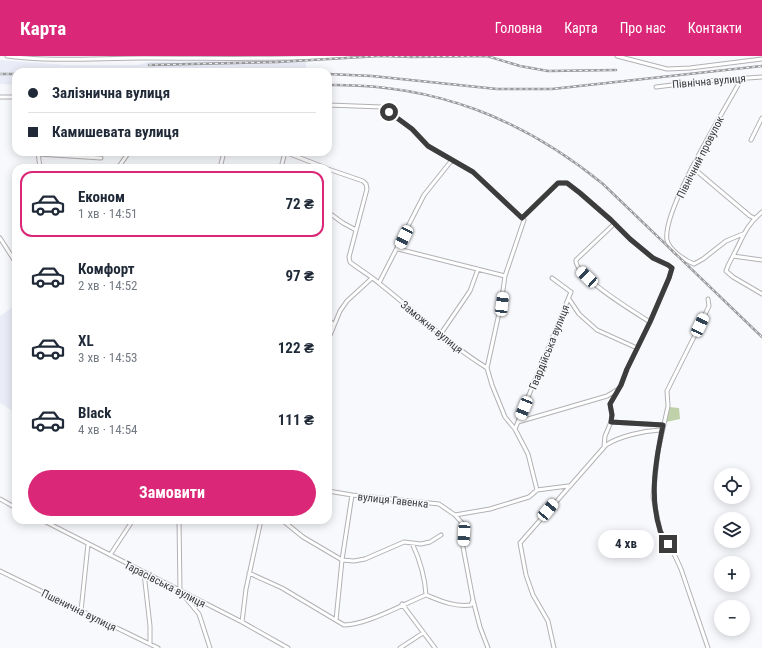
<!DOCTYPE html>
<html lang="uk">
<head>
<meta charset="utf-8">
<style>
  :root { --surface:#fff; --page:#f6f6f7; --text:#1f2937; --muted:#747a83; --line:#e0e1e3; --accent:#db2777 }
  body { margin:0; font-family:"Roboto Condensed",sans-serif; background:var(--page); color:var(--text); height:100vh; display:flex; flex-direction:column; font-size:15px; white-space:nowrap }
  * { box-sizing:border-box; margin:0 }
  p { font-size:13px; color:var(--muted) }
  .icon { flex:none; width:22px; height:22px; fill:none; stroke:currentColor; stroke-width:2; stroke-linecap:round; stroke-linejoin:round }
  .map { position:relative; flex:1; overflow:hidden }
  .panel { position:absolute; left:12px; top:108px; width:320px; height:360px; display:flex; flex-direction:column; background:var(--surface); border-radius:12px; box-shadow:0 2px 10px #0003 }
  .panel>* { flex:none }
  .hud { position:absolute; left:12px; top:12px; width:320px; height:88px; border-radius:12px; box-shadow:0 2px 10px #0003; display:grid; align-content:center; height:88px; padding:0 16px; background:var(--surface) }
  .fabs { position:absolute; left:714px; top:412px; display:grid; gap:8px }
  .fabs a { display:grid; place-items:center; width:36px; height:36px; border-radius:50%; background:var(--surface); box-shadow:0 2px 10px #0003; font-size:20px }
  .end { position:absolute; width:18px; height:18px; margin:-9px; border:5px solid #3c3c3d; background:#fff; box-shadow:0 0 0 2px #fff }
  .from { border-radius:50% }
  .bubble { position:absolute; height:28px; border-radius:14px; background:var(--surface); box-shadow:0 2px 10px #0003; font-size:13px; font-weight:700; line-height:28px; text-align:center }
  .car { position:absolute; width:12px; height:24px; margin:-12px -6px; border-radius:5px; box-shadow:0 0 3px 1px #0007; background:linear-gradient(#fff 24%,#345 0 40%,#fff 0 76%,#345 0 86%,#fff 0) }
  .hud b { display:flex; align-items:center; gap:14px; height:38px; font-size:15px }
  .hud b+b { border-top:1px solid var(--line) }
  .hud i { width:10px; height:10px; background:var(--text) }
  ul { padding:7px 0 0; list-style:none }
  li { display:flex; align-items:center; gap:12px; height:66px; margin:0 8px 6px; padding:0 8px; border:2px solid transparent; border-radius:12px }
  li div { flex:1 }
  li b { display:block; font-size:15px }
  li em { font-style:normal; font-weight:700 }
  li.current { border-color:var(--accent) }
  li>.icon { width:36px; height:36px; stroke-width:1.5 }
  .button { display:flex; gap:8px; margin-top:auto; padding:8px 16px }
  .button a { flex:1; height:46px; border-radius:24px; background:var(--accent); color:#fff; font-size:16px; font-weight:700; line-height:46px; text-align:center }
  header { display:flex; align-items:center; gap:24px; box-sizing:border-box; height:56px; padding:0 20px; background:var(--accent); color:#fff }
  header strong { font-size:19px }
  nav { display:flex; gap:22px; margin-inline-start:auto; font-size:14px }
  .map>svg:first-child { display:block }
  .built { fill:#eaedf7 }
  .green { fill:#bfd1a9 }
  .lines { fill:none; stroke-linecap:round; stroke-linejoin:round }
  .street-casing { stroke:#b2b2b5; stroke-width:5 }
  .street { stroke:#fff; stroke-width:3 }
  .rail-casing { stroke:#9b9b9d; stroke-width:2.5 }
  .rail { stroke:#f8f9fc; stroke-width:1; stroke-dasharray:3; stroke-linecap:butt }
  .route { stroke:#3c3c3d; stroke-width:5 }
  .labels { text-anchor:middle; stroke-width:3; stroke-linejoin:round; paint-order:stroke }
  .street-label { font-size:11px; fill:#3c3c3d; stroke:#f8f9fc }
</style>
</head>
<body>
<header>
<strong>Карта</strong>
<nav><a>Головна</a><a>Карта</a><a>Про нас</a><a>Контакти</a></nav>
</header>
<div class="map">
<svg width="762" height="592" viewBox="0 0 762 592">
  <rect width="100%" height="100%" fill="#f8f9fc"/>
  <path class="built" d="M306 3V16H16V29L0 28V4L67 9H138L148 6Z
    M13 251 16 256V357L0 347V260Z"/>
  <path class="green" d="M669 351 679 352 680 363 666 366Z"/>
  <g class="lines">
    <defs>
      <path id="street" d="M7 0C52 6 98 2 143 2 212 2 281 4 349 0
        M617 0 667 13 690 12 762 3
        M739 22 738 29C722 58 662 155 667 184 669 194 686 205 694 208L703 203 726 185 743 178
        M656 31 705 25 762 21
        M0 41H16
        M328 49 382 51 412 73 428 90 473 116 524 164 505 220 501 248 487 312
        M751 84 762 62
        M38 96 40 112
        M285 96 326 112
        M38 98 101 102
        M692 111 750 160 754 162
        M118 112 129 96
        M220 112 224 96
        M281 112 285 96
        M328 113 363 125 366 128 367 133 349 201 350 206C360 214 371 220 380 228 416 256 448 288 487 312
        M762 156C746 169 743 181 734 198 731 204 728 208 726 215L733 221 762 238
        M332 159 343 167 356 174
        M522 162 558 127H567L580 137 611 164 630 183 653 202 668 209 672 212 669 222 650 266 627 313 621 329 610 348 612 359 611 366 605 380 604 391
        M614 168 576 204C574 220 636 257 650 266
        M0 182 16 207
        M398 193 505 220
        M733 200 762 204
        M379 227 424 139 452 104
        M569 243 579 258 597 274 637 292
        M328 263 334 269
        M440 279 470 235 478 213
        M328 284 340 255 347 245 372 222
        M487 312 492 329 505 361 515 373 528 398 537 434
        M518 366 607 340 617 334
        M611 366 663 369
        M515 373 571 236 552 222
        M328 435 352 439 439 448 455 459 490 453 529 441 537 434 568 430
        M0 443 16 452
        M455 459 463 468V491L473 544 480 571 488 592
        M42 464 242 566 288 592
        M179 464 180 535 199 558 210 592
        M282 464 303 481 342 504 354 505 365 503 404 486 421 488 430 486 441 479
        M412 487C419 502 425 521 426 539
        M110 499 133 464
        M0 515 158 592
        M144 517 150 570V588
        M249 517 282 532 344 569C367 569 403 548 426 539 441 545 454 551 471 549L473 544
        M402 548 435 592
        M81 555 88 488
        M336 564 342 504 352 439
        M242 566 246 533 261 464
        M400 592 423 577
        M554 592 548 565 533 539 526 519 520 487 606 389C620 380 643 375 660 374L662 371
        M708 592 681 513 675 500 660 475 653 440 658 395 668 350 667 335 700 269 709 250 708 243"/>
    </defs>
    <use href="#street" class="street-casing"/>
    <use href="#street" class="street"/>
    <defs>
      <path id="rail" d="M149 9 277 6 380 0 412 1 487 0 520 10 548 15 616 14
        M0 18H16
        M328 18 372 20 497 33H552L762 10
        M328 29C433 27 522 62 603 128L762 281"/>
    </defs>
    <use href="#rail" class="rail-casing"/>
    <use href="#rail" class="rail"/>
  </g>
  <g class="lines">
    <path class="route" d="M389 56 412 73 428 90 473 116 522 162 558 127H567L580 137 611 164 630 183 653 202 668 209 672 212 669 222 650 266 627 313 621 329 610 348 612 359 611 366 663 369C656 403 649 440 660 474 661 479 665 483 668 488"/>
  </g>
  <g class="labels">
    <g class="street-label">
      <text transform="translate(709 25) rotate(-5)" y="4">Північна вулиця</text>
      <text transform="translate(700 101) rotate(-63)" y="4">Північний провулок</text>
      <text transform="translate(432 271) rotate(39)" y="4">Заможня вулиця</text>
      <text transform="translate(549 291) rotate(-68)" y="4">Гвардійська вулиця</text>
      <text transform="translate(393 444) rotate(6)" y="4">вулиця Гавенка</text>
      <text transform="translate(165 528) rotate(27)" y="4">Тарасівська вулиця</text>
      <text transform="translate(79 554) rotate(26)" y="4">Пшенична вулиця</text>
    </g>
  </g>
</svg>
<div class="fabs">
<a><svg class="icon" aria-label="locate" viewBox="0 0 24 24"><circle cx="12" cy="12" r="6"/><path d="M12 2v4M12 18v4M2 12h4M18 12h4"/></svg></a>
<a><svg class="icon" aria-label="layers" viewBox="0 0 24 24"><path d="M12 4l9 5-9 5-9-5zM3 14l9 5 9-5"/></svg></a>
<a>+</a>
<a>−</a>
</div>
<i class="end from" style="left:389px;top:56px"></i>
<i class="end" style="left:668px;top:488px"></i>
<div class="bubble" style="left:598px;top:474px;width:56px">4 хв</div>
<i class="car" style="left:404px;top:181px;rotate:206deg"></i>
<i class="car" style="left:587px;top:221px;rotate:313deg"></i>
<i class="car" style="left:502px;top:248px;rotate:7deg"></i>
<i class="car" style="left:700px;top:269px;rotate:25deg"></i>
<i class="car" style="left:524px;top:352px;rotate:202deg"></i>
<i class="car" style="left:548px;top:454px;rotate:40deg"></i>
<i class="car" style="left:464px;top:478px;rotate:183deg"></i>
<div class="hud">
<b><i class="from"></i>Залізнична вулиця</b>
<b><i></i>Камишевата вулиця</b>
</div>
<section class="panel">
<ul>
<li class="current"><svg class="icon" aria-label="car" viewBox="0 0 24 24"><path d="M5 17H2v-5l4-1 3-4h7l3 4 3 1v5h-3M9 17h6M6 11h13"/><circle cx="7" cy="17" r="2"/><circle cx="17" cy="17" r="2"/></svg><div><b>Економ</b><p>1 хв · 14:51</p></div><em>72 ₴</em></li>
<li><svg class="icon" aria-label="car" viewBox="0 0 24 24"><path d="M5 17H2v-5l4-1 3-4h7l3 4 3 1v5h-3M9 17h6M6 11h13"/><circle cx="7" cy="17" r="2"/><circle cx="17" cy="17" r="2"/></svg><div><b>Комфорт</b><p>2 хв · 14:52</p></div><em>97 ₴</em></li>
<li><svg class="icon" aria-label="car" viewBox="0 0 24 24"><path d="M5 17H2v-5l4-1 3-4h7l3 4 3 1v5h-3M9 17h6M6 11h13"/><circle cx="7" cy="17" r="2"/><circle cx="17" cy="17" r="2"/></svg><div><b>XL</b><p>3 хв · 14:53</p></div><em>122 ₴</em></li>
<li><svg class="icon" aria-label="car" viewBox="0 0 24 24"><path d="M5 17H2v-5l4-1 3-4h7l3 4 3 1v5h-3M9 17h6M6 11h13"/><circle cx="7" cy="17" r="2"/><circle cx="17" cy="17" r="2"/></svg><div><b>Black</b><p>4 хв · 14:54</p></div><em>111 ₴</em></li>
</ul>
<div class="button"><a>Замовити</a></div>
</section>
</div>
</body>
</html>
